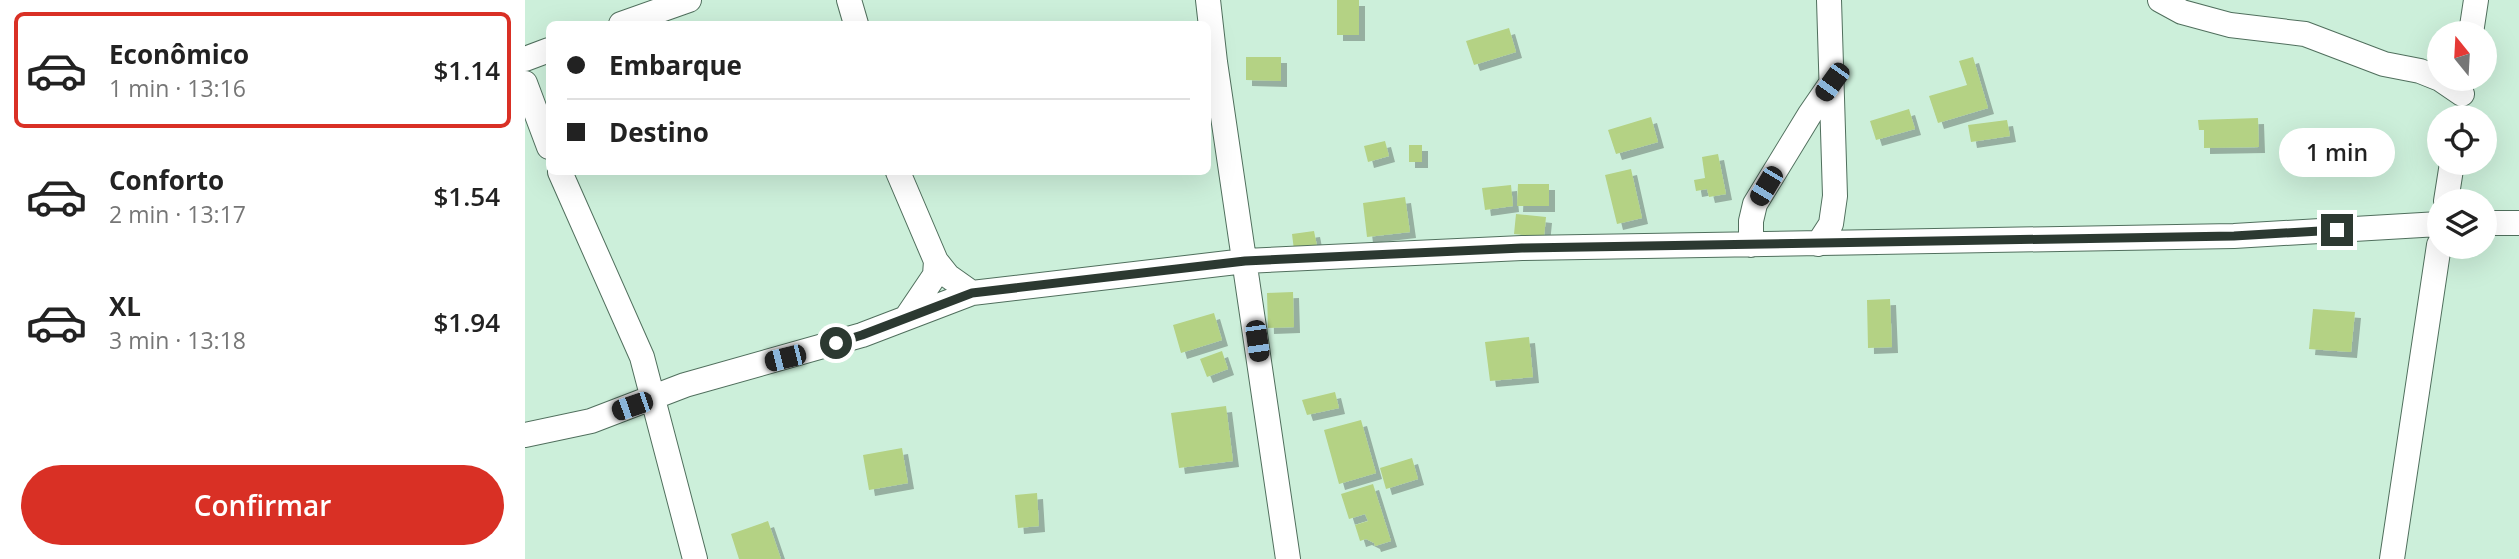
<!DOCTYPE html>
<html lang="pt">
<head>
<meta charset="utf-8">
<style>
  :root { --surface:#fff; --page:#f6f6f6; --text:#222; --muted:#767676; --line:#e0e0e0; --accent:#d93025 }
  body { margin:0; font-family:"Open Sans",sans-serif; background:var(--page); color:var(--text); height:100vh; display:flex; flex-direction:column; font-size:26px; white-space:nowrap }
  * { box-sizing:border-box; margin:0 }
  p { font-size:23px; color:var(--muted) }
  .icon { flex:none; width:38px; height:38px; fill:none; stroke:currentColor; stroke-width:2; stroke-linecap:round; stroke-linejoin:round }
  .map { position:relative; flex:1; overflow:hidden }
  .drawer { display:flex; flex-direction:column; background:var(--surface); width:525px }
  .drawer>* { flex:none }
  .hud { position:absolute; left:21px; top:21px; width:665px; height:154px; border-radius:10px; box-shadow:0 7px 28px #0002; display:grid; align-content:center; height:154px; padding:0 21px; background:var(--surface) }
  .needle { width:46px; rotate:342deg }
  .fabs { position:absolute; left:1902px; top:21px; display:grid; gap:14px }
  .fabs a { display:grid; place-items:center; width:70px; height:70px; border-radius:50%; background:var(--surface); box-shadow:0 7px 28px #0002; font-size:35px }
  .end { position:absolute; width:32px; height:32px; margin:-16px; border:9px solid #2c3931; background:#fff; box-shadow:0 0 0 4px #fff }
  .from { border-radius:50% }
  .bubble { position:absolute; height:49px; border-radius:24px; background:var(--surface); box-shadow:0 7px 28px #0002; font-size:23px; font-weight:600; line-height:49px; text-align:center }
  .car { position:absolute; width:21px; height:42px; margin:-21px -10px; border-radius:9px; box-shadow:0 0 5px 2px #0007; background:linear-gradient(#222 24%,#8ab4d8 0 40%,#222 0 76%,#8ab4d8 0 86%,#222 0) }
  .hud b { display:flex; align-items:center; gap:24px; height:66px; font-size:26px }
  .hud b+b { border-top:2px solid var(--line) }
  .hud i { width:18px; height:18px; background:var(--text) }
  ul { padding:12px 0 0; list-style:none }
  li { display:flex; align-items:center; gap:21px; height:116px; margin:0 14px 10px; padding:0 7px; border:4px solid transparent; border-radius:10px }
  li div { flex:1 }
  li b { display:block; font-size:26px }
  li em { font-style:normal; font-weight:600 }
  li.active { border-color:var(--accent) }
  li>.icon { width:63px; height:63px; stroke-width:1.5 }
  .cta { display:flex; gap:14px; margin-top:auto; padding:14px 21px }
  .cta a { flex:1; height:80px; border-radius:42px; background:var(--accent); color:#fff; font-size:28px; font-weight:600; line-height:80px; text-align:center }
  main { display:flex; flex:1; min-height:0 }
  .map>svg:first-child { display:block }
  .building { fill:#b4d284; filter:url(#shadow) }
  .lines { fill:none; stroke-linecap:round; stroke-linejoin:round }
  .street-casing { stroke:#506f5d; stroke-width:26 }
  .street { stroke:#fff; stroke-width:24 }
  .route { stroke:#2c3931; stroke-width:9 }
</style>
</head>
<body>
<main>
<section class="drawer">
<ul>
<li class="active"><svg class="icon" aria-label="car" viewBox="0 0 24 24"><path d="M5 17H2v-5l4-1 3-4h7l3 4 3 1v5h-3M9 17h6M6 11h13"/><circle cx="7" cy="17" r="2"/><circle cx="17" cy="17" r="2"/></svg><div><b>Econômico</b><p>1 min · 13:16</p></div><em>$1.14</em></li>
<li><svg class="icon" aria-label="car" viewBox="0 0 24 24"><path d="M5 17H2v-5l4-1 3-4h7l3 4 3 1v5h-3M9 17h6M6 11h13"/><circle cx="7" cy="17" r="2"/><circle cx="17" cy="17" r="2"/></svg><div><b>Conforto</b><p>2 min · 13:17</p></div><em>$1.54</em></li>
<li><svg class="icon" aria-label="car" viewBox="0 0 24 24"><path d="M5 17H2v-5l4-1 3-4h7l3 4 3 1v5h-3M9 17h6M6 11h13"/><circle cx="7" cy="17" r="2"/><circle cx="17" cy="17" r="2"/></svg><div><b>XL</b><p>3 min · 13:18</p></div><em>$1.94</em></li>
</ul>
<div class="cta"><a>Confirmar</a></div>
</section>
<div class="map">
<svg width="1994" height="559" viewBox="0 0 1994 559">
  <defs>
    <filter id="shadow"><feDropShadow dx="6" dy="6" stdDeviation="0" flood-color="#0004"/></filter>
  </defs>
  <rect width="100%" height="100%" fill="#ccefda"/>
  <path class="building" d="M812 0H834V35H812Z
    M984 28 991 52 949 65 941 41Z
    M721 57H756V81L721 80Z
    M1448 57 1463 108 1413 123 1404 96 1442 85 1434 61Z
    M1384 109 1390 129 1351 140 1345 121Z
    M1126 117 1133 142 1091 154 1083 130Z
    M1733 118 1734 147 1679 148V130H1674L1673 120Z
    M1482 120 1485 136 1446 142 1443 125Z
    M860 141 864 156 843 162 839 146Z
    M884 145H897V162H884Z
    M1193 154 1201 194 1184 197 1182 189 1171 191 1169 180 1180 178 1177 157Z
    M1106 169 1117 218 1092 224 1080 175Z
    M993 184H1024V206H992Z
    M986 185 988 206 960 210 957 188Z
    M880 197 885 232 842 237 838 203Z
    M991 214 1021 217 1019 237 989 234Z
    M789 231 792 246 769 250 767 234Z
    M768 292 769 327 743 328 742 293Z
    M1365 299 1367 347 1343 348 1342 300Z
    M1788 309 1830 312 1826 352 1784 349Z
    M689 313 697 340 656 353 648 325Z
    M1004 337 1008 377 965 381 960 342Z
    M697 351 703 369 682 377 675 359Z
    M810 392 814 408 782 415 777 400Z
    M701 406 708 461 654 468 646 413Z
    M836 420 851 473 814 484 799 430Z
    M377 448 383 483 344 490 338 455Z
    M887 458 893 479 861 489 855 468Z
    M848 484 866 541 850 546 849 543 841 539 835 541 830 525 843 521 840 514 824 519 816 494Z
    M512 493 514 526 493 528 490 495Z
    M243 521 256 559H214L206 534Z"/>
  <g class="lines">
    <defs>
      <path id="street" d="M324 0 331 24
        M683 0 690 62 763 559
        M1635 0 1657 12 1705 25 1780 34 1859 64 1895 71 1915 79 1937 94
        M96 24 164 0
        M1946 33 1951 0
        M0 59 24 50
        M0 83 24 147
        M35 172 117 357 170 559
        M373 172 411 261 423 276 447 293
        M1921 201 1927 163
        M1960 223H1994
        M1293 244 1306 224 1310 196 1304 0
        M1226 245V221L1230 204 1285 114 1307 82
        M381 318 410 275 411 261
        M0 435 66 421 160 385 337 335 447 293 720 261 997 248 1709 236 1914 224
        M1867 559 1914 245"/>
    </defs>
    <use href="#street" class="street-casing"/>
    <use href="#street" class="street"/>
  </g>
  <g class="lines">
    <path class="route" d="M311 343 337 335 447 293 720 261 997 248 1709 236 1812 230"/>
  </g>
</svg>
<div class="fabs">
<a><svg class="needle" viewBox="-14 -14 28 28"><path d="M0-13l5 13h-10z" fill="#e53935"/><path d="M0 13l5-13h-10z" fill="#767676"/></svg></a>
<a><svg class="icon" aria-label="locate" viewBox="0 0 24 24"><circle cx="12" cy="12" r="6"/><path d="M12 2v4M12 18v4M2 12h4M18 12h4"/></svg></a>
<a><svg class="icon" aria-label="layers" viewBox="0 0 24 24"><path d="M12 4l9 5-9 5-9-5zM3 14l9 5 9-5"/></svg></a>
</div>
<i class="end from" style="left:311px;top:343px"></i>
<i class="end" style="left:1812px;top:230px"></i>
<div class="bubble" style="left:1754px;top:128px;width:116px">1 min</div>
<i class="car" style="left:1307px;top:82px;rotate:216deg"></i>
<i class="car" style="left:1241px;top:186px;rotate:211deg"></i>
<i class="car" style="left:732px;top:341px;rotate:172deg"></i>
<i class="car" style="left:260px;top:358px;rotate:256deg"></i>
<i class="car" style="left:107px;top:406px;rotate:251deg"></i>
<div class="hud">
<b><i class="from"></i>Embarque</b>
<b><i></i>Destino</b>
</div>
</div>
</main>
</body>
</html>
